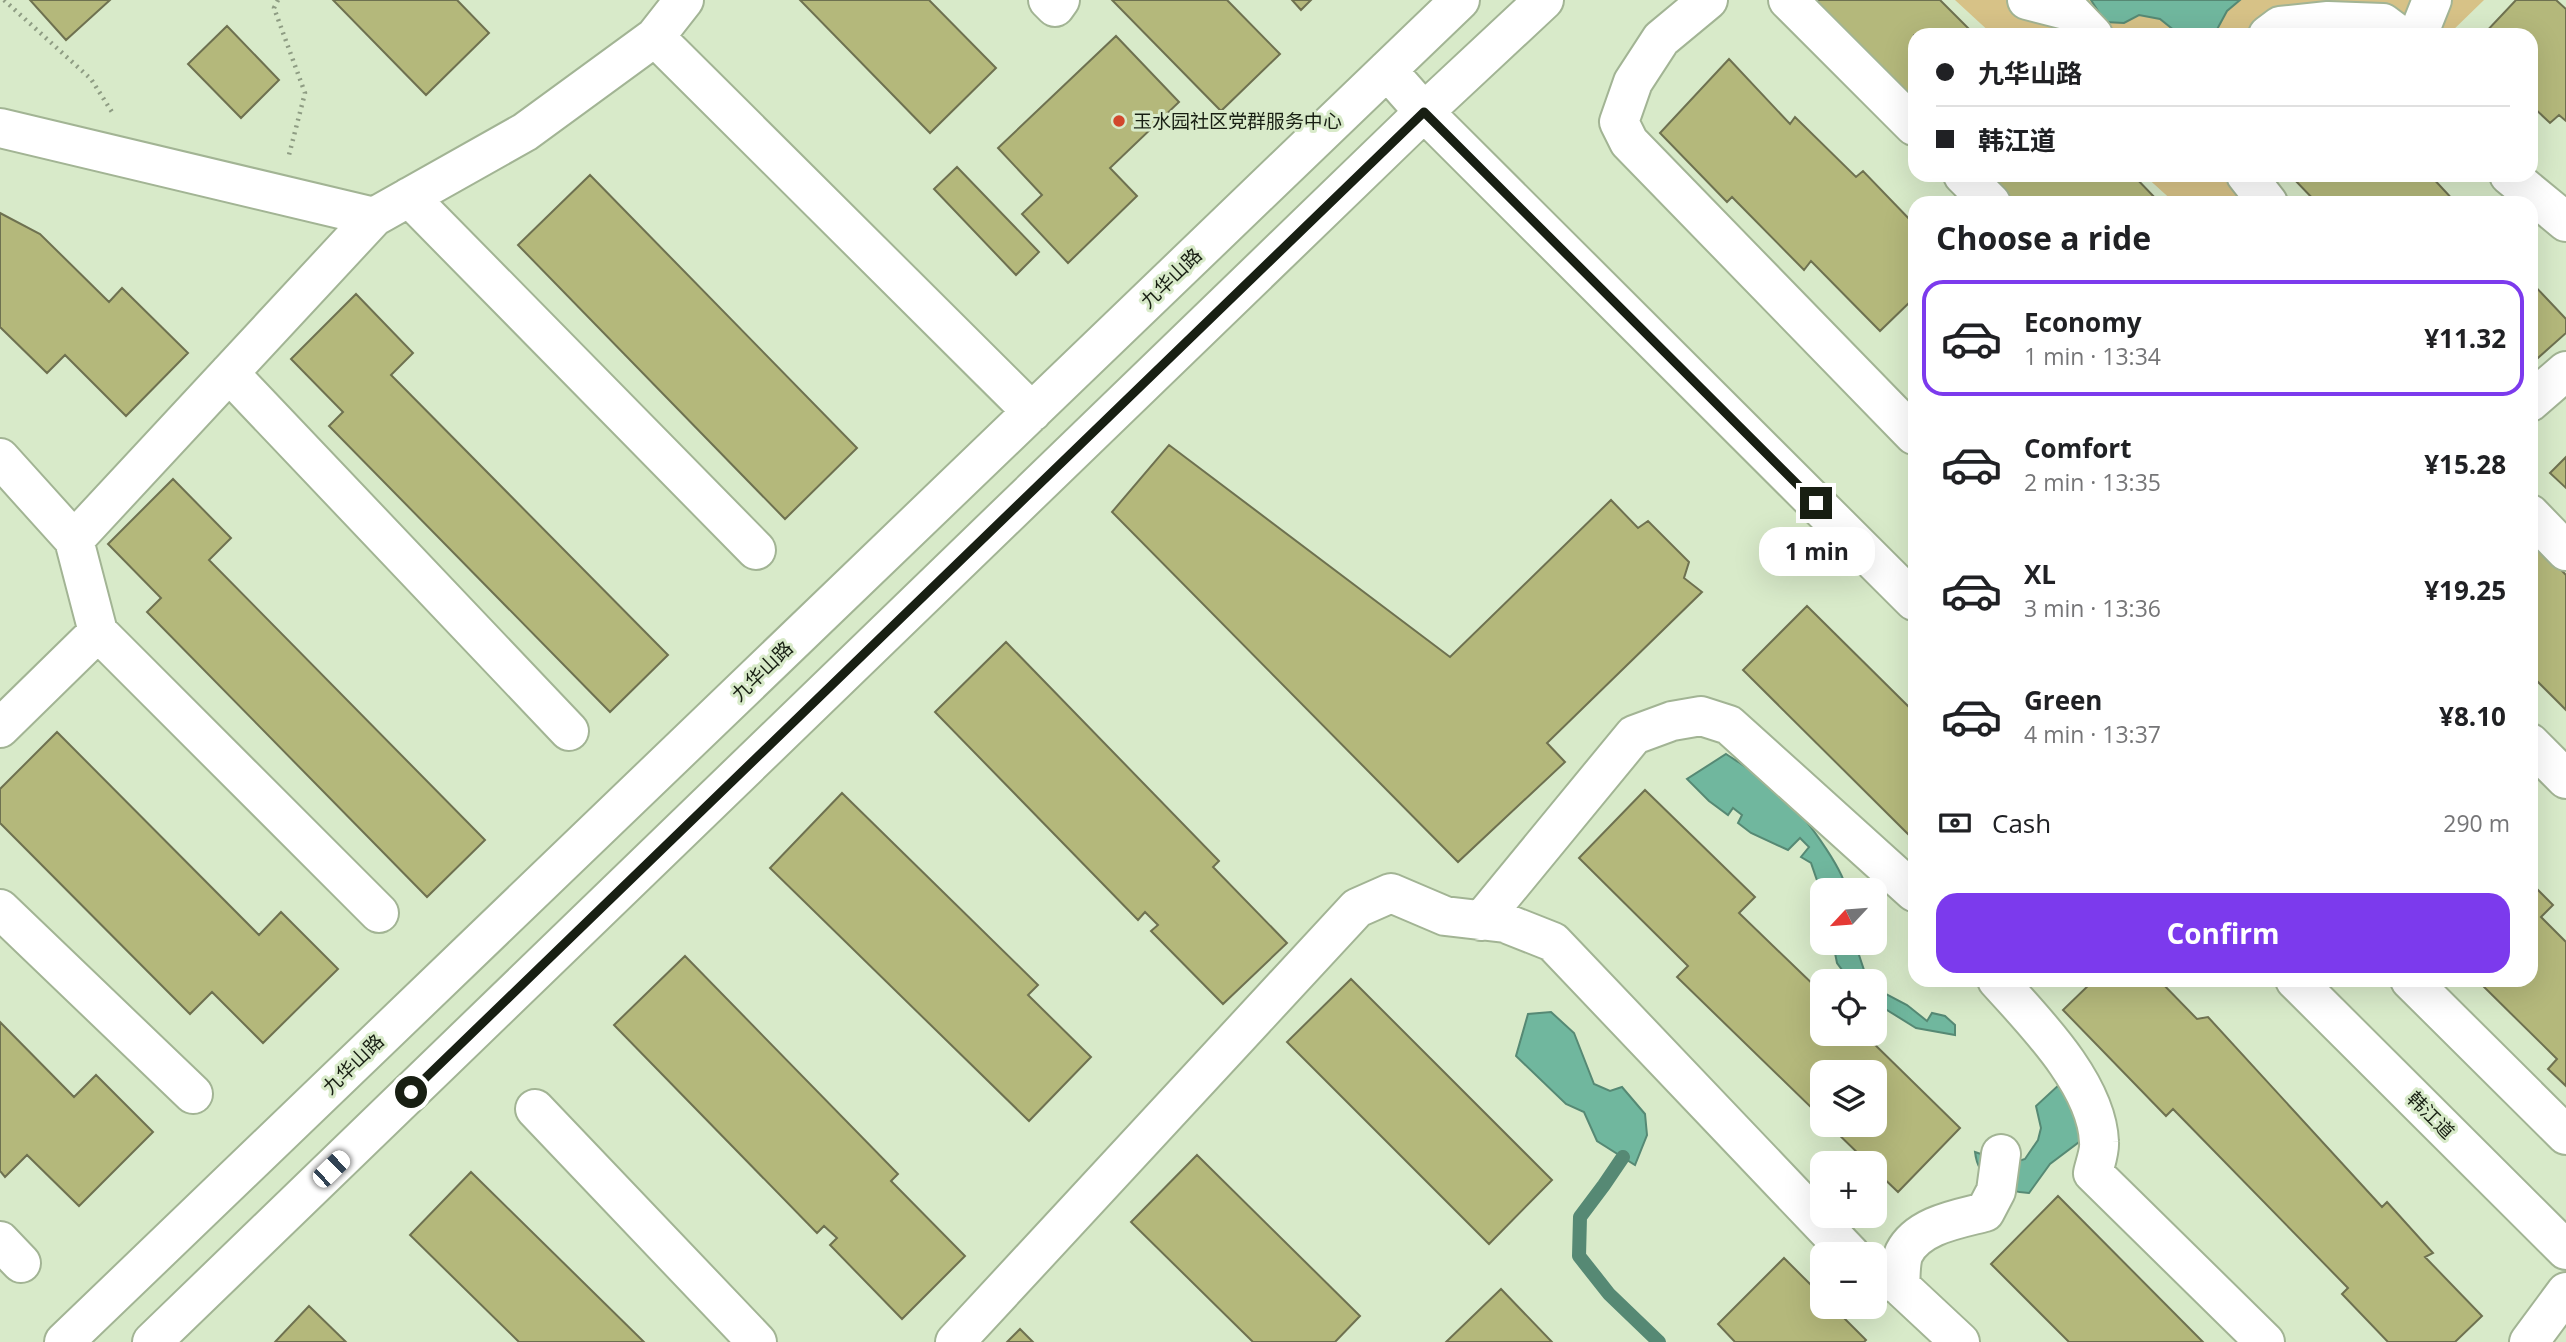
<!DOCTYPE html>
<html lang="en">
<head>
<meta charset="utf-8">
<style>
  :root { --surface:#fff; --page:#f6f6f6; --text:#202124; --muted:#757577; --line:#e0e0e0; --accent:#7c3aed }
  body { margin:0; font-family:"Open Sans","Noto Sans SC",sans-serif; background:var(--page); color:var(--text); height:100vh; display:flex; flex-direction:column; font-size:26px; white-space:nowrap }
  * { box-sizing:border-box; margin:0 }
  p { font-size:23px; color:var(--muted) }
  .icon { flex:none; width:38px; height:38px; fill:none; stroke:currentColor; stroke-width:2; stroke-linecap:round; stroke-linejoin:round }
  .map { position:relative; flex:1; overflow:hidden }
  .drawer { position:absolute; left:1908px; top:196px; width:630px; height:791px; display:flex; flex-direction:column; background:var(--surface); border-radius:21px; box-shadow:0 7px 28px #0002 }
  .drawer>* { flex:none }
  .guide { position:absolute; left:1908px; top:28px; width:630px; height:154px; border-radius:21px; box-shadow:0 7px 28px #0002; display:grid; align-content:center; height:154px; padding:0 28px; background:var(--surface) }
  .needle { width:46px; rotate:244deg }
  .controls { position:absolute; left:1810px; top:878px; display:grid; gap:14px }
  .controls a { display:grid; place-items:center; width:77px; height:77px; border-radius:14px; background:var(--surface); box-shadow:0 7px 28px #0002; font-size:35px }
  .end { position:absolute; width:32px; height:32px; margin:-16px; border:9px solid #181f13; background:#fff; box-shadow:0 0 0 4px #fff }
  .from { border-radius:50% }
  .bubble { position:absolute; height:49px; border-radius:21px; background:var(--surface); box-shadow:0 7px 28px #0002; font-size:23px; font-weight:700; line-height:49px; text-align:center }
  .car { position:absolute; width:21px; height:42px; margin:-21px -10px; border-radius:9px; box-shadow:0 0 5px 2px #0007; background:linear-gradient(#fff 24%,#345 0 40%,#fff 0 76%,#345 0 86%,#fff 0) }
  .guide b { display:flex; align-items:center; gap:24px; height:66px; font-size:26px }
  .guide b+b { border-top:2px solid var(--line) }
  .guide i { width:18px; height:18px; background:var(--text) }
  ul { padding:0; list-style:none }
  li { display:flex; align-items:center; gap:21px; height:116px; margin:0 14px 10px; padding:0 14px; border:4px solid transparent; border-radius:21px }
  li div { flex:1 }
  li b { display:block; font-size:26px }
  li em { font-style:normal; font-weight:700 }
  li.selected { border-color:var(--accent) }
  li>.icon { width:63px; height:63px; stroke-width:1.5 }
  h2 { padding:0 28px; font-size:32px; line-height:84px }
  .pay { display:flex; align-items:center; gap:18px; height:77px; padding:0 28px; font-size:26px }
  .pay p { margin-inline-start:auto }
  .button { display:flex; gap:14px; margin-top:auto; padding:14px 28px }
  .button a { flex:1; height:80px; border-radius:21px; background:var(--accent); color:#fff; font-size:28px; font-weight:700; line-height:80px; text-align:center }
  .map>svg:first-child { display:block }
  .green { fill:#d7c287 }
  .water { fill:#70b79e; stroke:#568974; stroke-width:2 }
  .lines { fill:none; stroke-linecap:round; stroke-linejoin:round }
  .stream { stroke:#568974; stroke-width:14 }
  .building { fill:#b4b87b; stroke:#6e7150; stroke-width:2 }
  .minor-casing { stroke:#a2b494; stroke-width:42 }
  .path { stroke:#8e9c83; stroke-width:4.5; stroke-dasharray:2 5; stroke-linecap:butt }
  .minor { stroke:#fff; stroke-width:38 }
  .route { stroke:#181f13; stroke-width:9 }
  .poi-dot { fill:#d2472c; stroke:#d8eac9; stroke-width:2.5 }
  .labels { text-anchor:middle; stroke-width:6; stroke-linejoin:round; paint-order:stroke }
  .poi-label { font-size:19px; fill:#181f13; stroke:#d8eac9; text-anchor:start }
  .street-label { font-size:19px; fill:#181f13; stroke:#d8eac9 }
</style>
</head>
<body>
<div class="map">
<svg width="2566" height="1342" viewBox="0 0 2566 1342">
  <rect width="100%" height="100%" fill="#d8eac9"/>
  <path class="green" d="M1955 0H2484L2448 35H1993Z
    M2144 175H2220L2245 203H2175Z"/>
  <path class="water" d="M2091 0H2240L2227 11 2214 35H2180L2160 19 2139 15 2124 23 2105 22Z
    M1726 754C1746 767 1766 779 1784 796 1803 814 1842 866 1847 891H1822V895L1811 863 1801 857 1809 847 1800 838 1788 850 1751 833 1738 823 1742 815 1733 808 1728 815 1709 801 1687 779Z
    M1833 943H1855L1865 973 1872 982H1851L1837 963Z
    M1874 984 1882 992 1907 1005 1927 1021 1932 1013 1945 1016 1955 1025V1035L1916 1028 1874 1002Z
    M1551 1012 1574 1033 1594 1084 1610 1091 1622 1087 1645 1114 1647 1135 1635 1165 1597 1141 1584 1112 1566 1104 1516 1056 1528 1014Z
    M2062 1082 2086 1127 2079 1142 2050 1164 2029 1193C2003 1191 1978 1181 1975 1152L2010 1164 2025 1159 2038 1140 2041 1128 2036 1106Z"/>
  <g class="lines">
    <path class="stream" d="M1623 1157 1604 1185 1580 1217 1579 1256 1609 1294 1659 1342"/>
  </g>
  <path class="building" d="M30 0H110L66 40Z
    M333 0H457L489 33 426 95Z
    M800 0H929L996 68 930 133Z
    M1112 0H1227L1280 54 1221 111Z
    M1292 0H1311L1301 10Z
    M1799 0H1940L1975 35H1914V110Z
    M2516 0H2556L2566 9V121L2559 115 2550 123 2530 104V35H2483Z
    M227 26 279 80 241 118 188 64Z
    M1116 36 1179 102 1110 168 1137 196 1068 263 1022 214 1042 195 998 148Z
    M1729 59 1790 124 1795 117 1856 177 1863 171 1914 224V298L1880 331 1811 261 1804 270 1732 197 1727 202 1660 133Z
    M957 167 1039 252 1016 275 934 189Z
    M590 175 857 448 785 519 518 245Z
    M1982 175H2133L2160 203H2012Z
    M2290 175H2430L2456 203H2317Z
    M0 213 40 234 109 302 122 288 188 353 126 416 65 355 47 373 0 327Z
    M2530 281 2566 319V333L2530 365Z
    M356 294 413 353 391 375 668 655 610 712 329 426 343 412 291 359Z
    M1169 445 1450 657 1611 500 1638 528 1648 521 1689 562 1684 578 1702 592 1547 743 1565 762 1458 862 1112 512Z
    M2566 457V488L2550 473Z
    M173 479 231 538 209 560 485 840 427 897 147 612 161 598 108 544Z
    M2530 538 2566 575V710L2530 674Z
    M1807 606 1914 712V840L1743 670Z
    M1006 642 1219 861 1213 867 1287 943 1223 1004 1151 931 1158 925 1145 912 1138 920 935 712Z
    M57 732 259 935 281 912 338 969 263 1043 212 992 190 1014 0 823V789Z
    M1645 790 1755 897 1739 913 1822 993V1034H1864L1960 1128 1898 1192 1874 1169V1164H1869L1829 1125H1874V1073H1822V1118L1677 977 1688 966 1579 858Z
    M842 793 1038 985 1028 995 1091 1057 1029 1121 770 868Z
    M2530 882 2553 905 2541 917 2566 942V1086L2548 1069 2557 1059 2477 980H2530Z
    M685 956 898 1174 891 1181 965 1256 902 1319 830 1245 837 1238 824 1226 817 1233 614 1025Z
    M1351 979 1552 1180 1489 1244 1287 1042Z
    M2094 980H2159L2197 1019 2208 1017 2382 1207 2387 1202 2433 1253 2425 1257 2482 1316 2455 1342H2388L2342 1294 2348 1288 2173 1109 2166 1116 2063 1010Z
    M0 1022 74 1097 96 1075 153 1132 79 1206 27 1155 5 1177 0 1171Z
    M1197 1155 1360 1316 1335 1342H1253L1131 1222Z
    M471 1172 644 1342H519L410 1235Z
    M2058 1196 2203 1342H2069L1991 1264Z
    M1784 1258 1822 1296V1307H1833L1866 1340 1864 1342H1735L1718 1324Z
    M1501 1289 1552 1342H1446Z
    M309 1306 346 1342H275Z
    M1020 1329 1033 1342H1007Z"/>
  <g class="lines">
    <defs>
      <path id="minor" d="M1048 0 1055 7 1060 0
        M1708 0 1661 39 1633 82 1619 122 1629 142 1914 435
        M1788 0 1914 126
        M2027 0 2070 11 2093 35
        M2268 35 2280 26 2328 21 2383 23 2399 35
        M2418 35 2432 0
        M655 37 1032 412
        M1387 70 1424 112 1914 601
        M0 128 374 217
        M1963 175 1991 203
        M2246 175 2268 203
        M2509 175 2566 222
        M409 197 756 550
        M229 373 569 731
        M2530 402 2566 371
        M0 458 74 540
        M2530 514 2566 551
        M98 632 379 913
        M0 728 98 632 74 540 374 217 525 132 655 37 684 0
        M2530 743 2566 779
        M0 909 193 1094
        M1481 921 1634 735 1672 721 1701 716 1729 725 1914 892
        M1997 980C2034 1021 2097 1084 2099 1142 2100 1151 2095 1164 2093 1173L2265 1342
        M2295 980 2566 1250
        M2410 980 2566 1135
        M535 1109 757 1342
        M0 1241 21 1263
        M1874 1270 1900 1286 1960 1342
        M1900 1286C1901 1276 1900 1262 1904 1253 1918 1225 1958 1219 1985 1212L1996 1191 2001 1154
        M64 1342 1460 0
        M152 1342 1424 112 1544 0
        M955 1342 1357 908 1391 893 1445 916 1505 923 1553 942 1851 1255
        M2529 1342 2566 1292"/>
    </defs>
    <use href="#minor" class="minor-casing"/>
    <path class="path" d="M4 0 91 79 112 112
      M278 0 274 8 305 93 289 155"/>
    <use href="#minor" class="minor"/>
  </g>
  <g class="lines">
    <path class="route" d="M411 1092 1424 112 1816 503"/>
  </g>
  <circle class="poi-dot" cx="1119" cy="121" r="7"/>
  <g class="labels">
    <g class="poi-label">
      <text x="1133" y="128">玉水园社区党群服务中心</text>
    </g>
    <g class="street-label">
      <text transform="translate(1171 278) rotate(-44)" y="7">九华山路</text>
      <text transform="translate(762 671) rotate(-44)" y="7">九华山路</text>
      <text transform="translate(353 1064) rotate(-44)" y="7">九华山路</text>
      <text transform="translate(2431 1115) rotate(45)" y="7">韩江道</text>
    </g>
  </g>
</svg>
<div class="controls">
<a><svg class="needle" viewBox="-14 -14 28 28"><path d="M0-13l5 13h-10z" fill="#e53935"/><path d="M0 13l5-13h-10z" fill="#757577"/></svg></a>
<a><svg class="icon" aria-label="locate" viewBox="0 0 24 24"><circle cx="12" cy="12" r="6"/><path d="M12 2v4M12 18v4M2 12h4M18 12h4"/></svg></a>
<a><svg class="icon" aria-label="layers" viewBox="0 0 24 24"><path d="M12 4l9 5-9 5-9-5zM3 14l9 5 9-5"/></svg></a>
<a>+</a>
<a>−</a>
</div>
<i class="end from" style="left:411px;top:1092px"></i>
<i class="end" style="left:1816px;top:503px"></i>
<div class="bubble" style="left:1759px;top:527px;width:116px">1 min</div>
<i class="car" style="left:331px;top:1169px;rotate:46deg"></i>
<div class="guide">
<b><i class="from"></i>九华山路</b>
<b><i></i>韩江道</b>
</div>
<section class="drawer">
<h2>Choose a ride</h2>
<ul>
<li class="selected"><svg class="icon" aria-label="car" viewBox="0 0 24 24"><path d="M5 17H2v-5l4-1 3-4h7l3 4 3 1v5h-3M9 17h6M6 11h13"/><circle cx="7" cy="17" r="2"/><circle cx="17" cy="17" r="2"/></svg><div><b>Economy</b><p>1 min · 13:34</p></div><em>¥11.32</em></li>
<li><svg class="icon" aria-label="car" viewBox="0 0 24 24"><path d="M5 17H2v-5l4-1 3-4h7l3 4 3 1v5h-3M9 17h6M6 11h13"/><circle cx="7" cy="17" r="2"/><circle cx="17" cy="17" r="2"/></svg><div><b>Comfort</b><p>2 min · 13:35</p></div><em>¥15.28</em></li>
<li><svg class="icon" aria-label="car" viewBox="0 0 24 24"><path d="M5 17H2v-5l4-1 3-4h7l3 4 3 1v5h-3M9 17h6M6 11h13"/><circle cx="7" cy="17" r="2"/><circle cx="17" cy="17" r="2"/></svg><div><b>XL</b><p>3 min · 13:36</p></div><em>¥19.25</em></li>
<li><svg class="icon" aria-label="car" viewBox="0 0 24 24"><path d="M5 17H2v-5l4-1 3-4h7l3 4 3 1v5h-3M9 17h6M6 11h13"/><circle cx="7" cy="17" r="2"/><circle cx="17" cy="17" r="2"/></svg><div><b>Green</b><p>4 min · 13:37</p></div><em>¥8.10</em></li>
</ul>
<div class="pay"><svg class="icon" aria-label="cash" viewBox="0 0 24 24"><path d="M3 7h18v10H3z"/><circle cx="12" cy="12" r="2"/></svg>Cash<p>290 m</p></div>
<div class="button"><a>Confirm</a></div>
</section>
</div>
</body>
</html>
